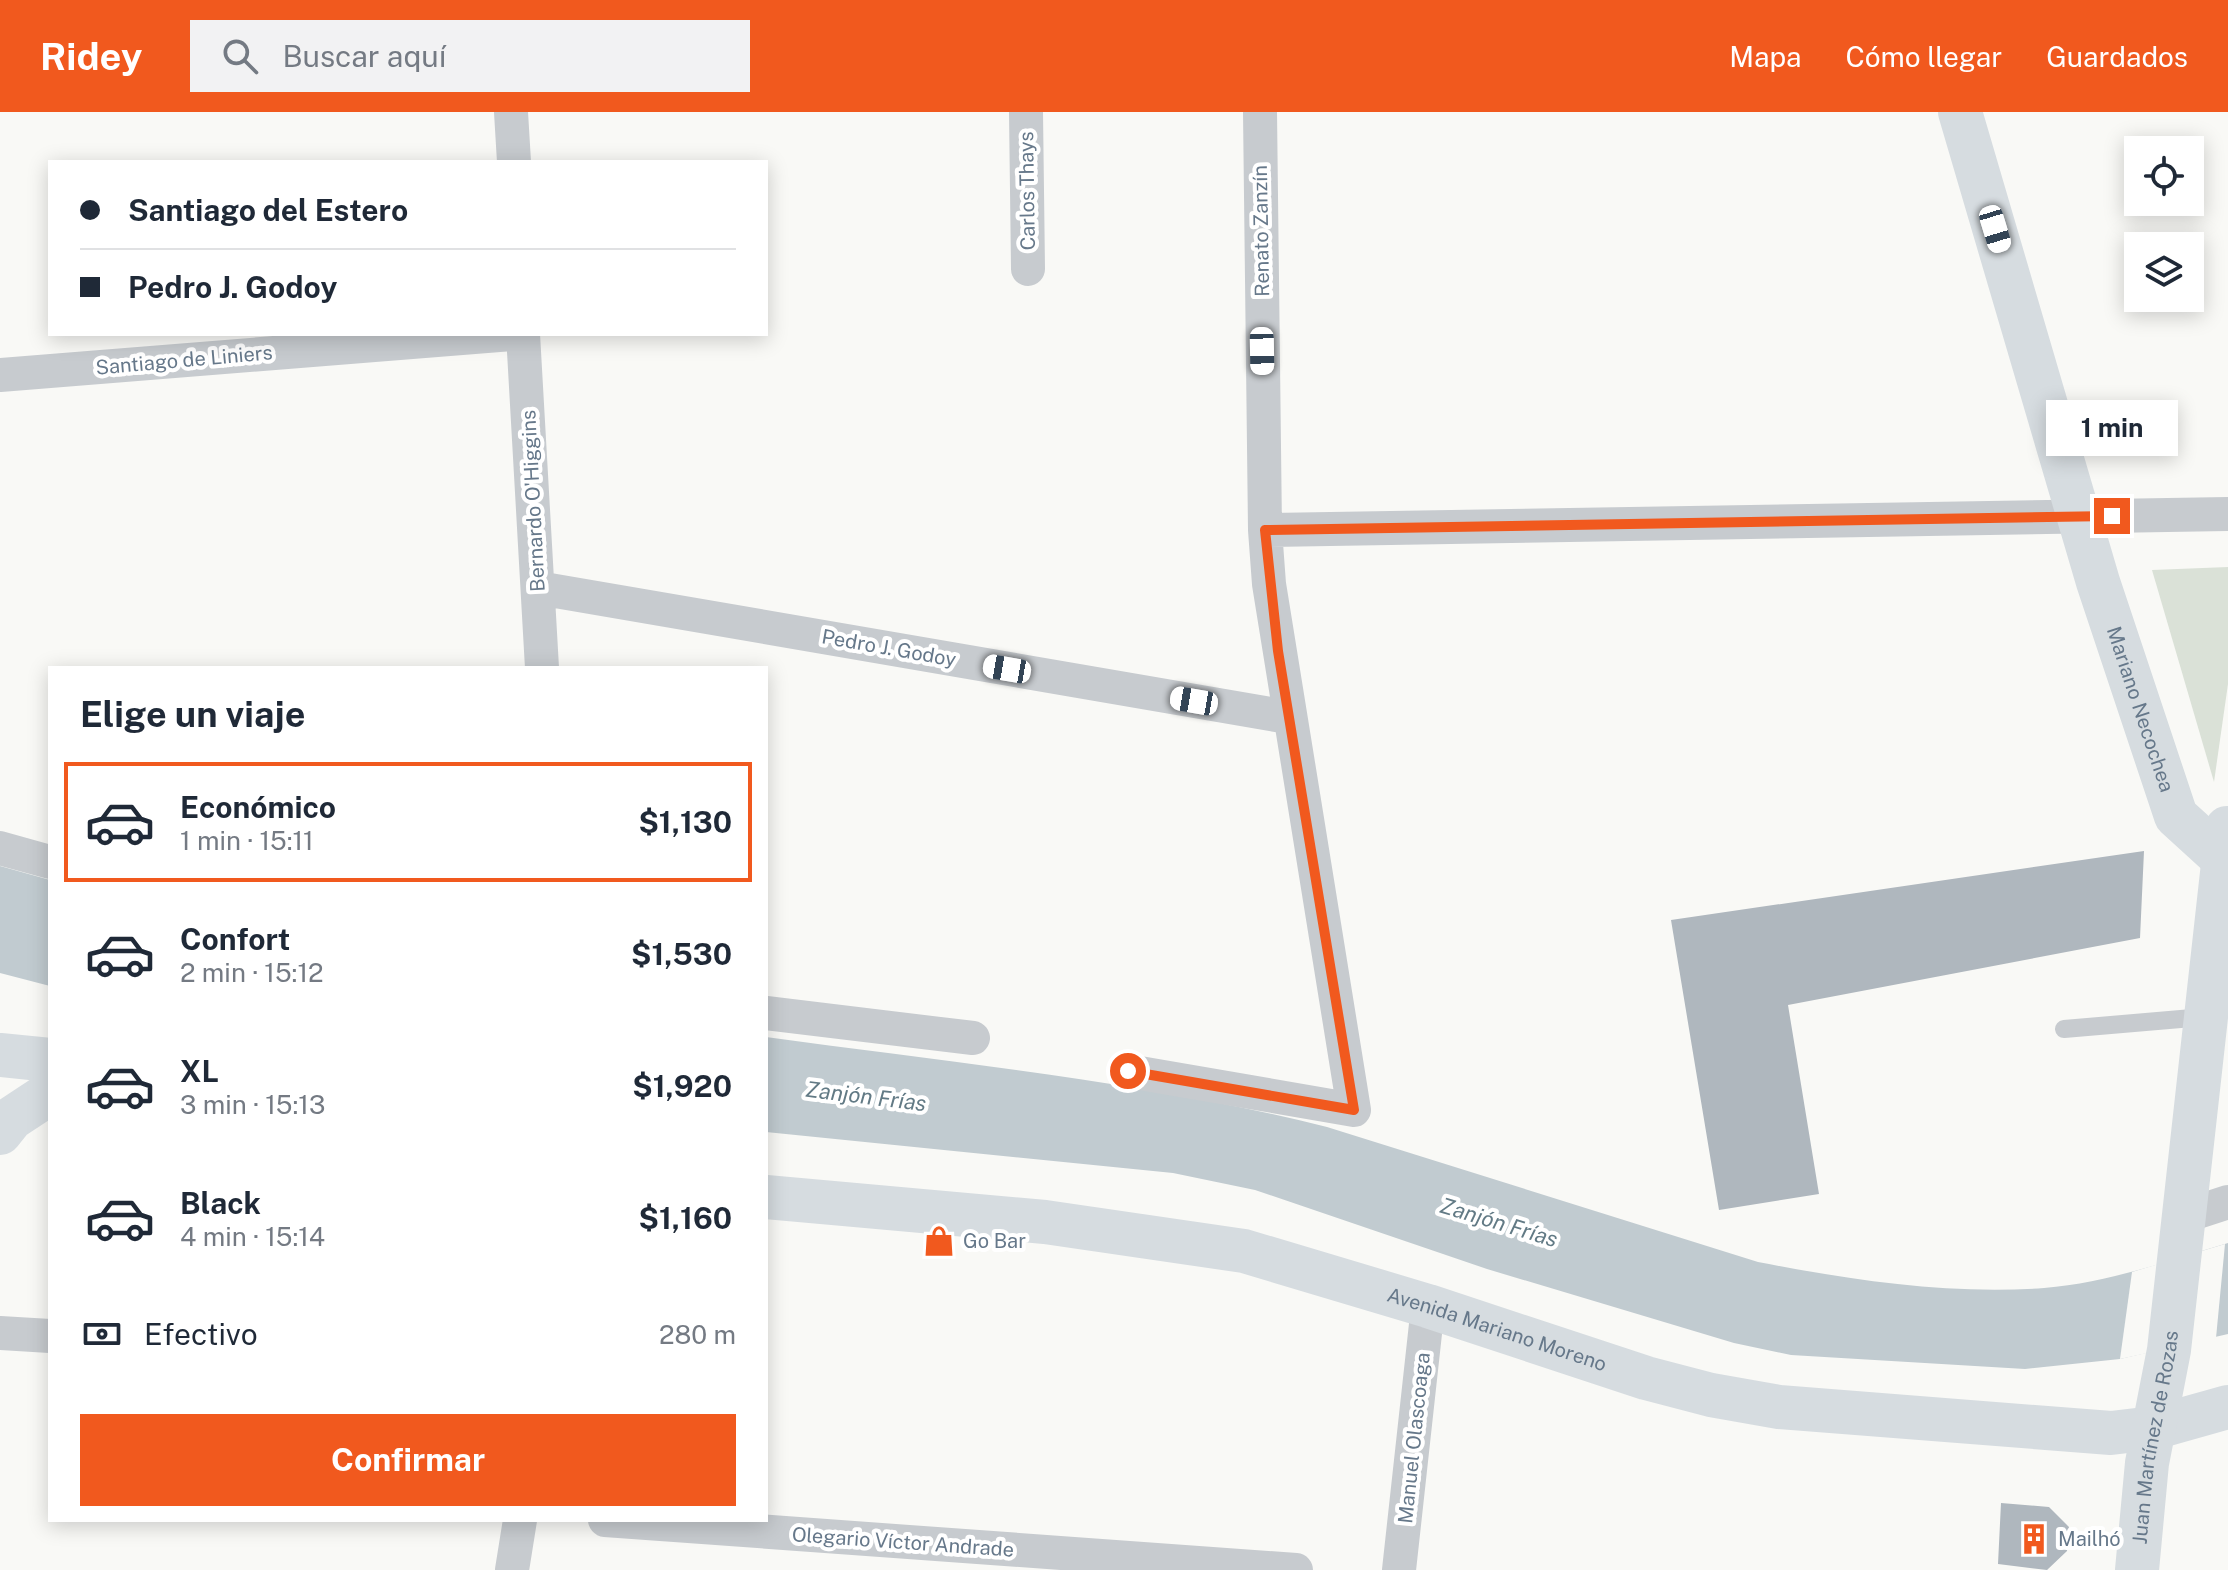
<!DOCTYPE html>
<html lang="es">
<head>
<meta charset="utf-8">
<style>
  :root { --surface:#fff; --page:#f2f2f3; --text:#1f2937; --muted:#747a83; --line:#e0e1e3; --accent:#f1591e }
  body { margin:0; font-family:"Public Sans",sans-serif; background:var(--page); color:var(--text); height:100vh; display:flex; flex-direction:column; font-size:30px; white-space:nowrap }
  * { box-sizing:border-box; margin:0 }
  p { font-size:26px; color:var(--muted) }
  .icon { flex:none; width:44px; height:44px; fill:none; stroke:currentColor; stroke-width:2; stroke-linecap:round; stroke-linejoin:round }
  .map { position:relative; flex:1; overflow:hidden }
  .sheet { position:absolute; left:48px; top:554px; width:720px; height:856px; display:flex; flex-direction:column; background:var(--surface); border-radius:0px; box-shadow:0 4px 20px #0003 }
  .sheet>* { flex:none }
  .hud { position:absolute; left:48px; top:48px; width:720px; height:176px; border-radius:0px; box-shadow:0 4px 20px #0003; display:grid; align-content:center; height:176px; padding:0 32px; background:var(--surface) }
  .buttons { position:absolute; left:2124px; top:24px; display:grid; gap:16px }
  .buttons a { display:grid; place-items:center; width:80px; height:80px; border-radius:0px; background:var(--surface); box-shadow:0 4px 20px #0003; font-size:40px }
  .end { position:absolute; width:36px; height:36px; margin:-18px; border:10px solid #f1591e; background:#fff; box-shadow:0 0 0 4px #fff }
  .from { border-radius:50% }
  .bubble { position:absolute; height:56px; border-radius:0px; background:var(--surface); box-shadow:0 4px 20px #0003; font-size:26px; font-weight:700; line-height:56px; text-align:center }
  .car { position:absolute; width:24px; height:48px; margin:-24px -12px; border-radius:10px; box-shadow:0 0 6px 2px #0007; background:linear-gradient(#fff 24%,#345 0 40%,#fff 0 76%,#345 0 86%,#fff 0) }
  .hud b { display:flex; align-items:center; gap:28px; height:76px; font-size:30px }
  .hud b+b { border-top:2px solid var(--line) }
  .hud i { width:20px; height:20px; background:var(--text) }
  ul { padding:0; list-style:none }
  li { display:flex; align-items:center; gap:24px; height:120px; margin:0 16px 12px; padding:0 16px; border:4px solid transparent; border-radius:0px }
  li div { flex:1 }
  li b { display:block; font-size:30px }
  li em { font-style:normal; font-weight:700 }
  li.active { border-color:var(--accent) }
  li>.icon { width:72px; height:72px; stroke-width:1.5 }
  h2 { padding:0 32px; font-size:36px; line-height:96px }
  .pay { display:flex; align-items:center; gap:20px; height:88px; padding:0 32px; font-size:30px }
  .pay p { margin-inline-start:auto }
  .cta { display:flex; gap:16px; margin-top:auto; padding:16px 32px }
  .cta a { flex:1; height:92px; border-radius:0px; background:var(--accent); color:#fff; font-size:32px; font-weight:700; line-height:92px; text-align:center }
  header { display:flex; align-items:center; gap:48px; box-sizing:border-box; height:112px; padding:0 40px; background:var(--accent); color:#fff }
  header strong { font-size:38px }
  nav { display:flex; gap:44px; margin-inline-start:auto; font-size:28px }
  .search { width:560px; height:72px; background:var(--page); display:flex; align-items:center; gap:20px; box-sizing:border-box; padding:0 28px; border-radius:0px; color:var(--muted); font-size:30px }
  .map>svg:first-child { display:block }
  .green { fill:#dae1d7 }
  .water { fill:#c1cbd0 }
  .pier { fill:#f9f9f6 }
  .building { fill:#afb7be }
  .lines { fill:none; stroke-linecap:round; stroke-linejoin:round }
  .lane { stroke:#c7cbcf; stroke-width:18 }
  .street { stroke:#c7cbcf; stroke-width:34 }
  .secondary { stroke:#d6dce0; stroke-width:44 }
  .route { stroke:#f1591e; stroke-width:10 }
  .labels { text-anchor:middle; stroke-width:8; stroke-linejoin:round; paint-order:stroke }
  .street-label { font-size:20px; fill:#66788a; stroke:#fff }
  .poi-label { font-size:20px; fill:#66788a; stroke:#fff; text-anchor:start }
  .water-label { font-size:22px; font-style:italic; fill:#627a85; stroke:#fff }
</style>
</head>
<body>
<header>
<strong>Ridey</strong>
<div class="search"><svg class="icon" aria-label="search" viewBox="0 0 24 24"><circle cx="10" cy="10" r="6"/><path d="M15 15l6 6"/></svg>Buscar aquí</div>
<nav><a>Mapa</a><a>Cómo llegar</a><a>Guardados</a></nav>
</header>
<div class="map">
<svg width="2228" height="1458" viewBox="0 0 2228 1458">
  <rect width="100%" height="100%" fill="#f9f9f6"/>
  <path class="green" d="M2228 455V572L2214 670 2152 458Z"/>
  <path class="water" d="M0 754 50 768V874L0 861Z
    M766 925C954 951 1144 969 1327 1015L1758 1150C1851 1168 1949 1183 2044 1176 2107 1171 2168 1149 2228 1131V1222L2120 1247 2025 1257 1791 1243 1734 1231 1487 1157 1255 1078 1173 1061 766 1020Z"/>
  <path class="pier" d="M2225 1132 2216 1226 2120 1247 2132 1160Z"/>
  <path class="building" d="M2144 739 2140 826 1788 893 1819 1082 1719 1098 1671 808Z
    M2001 1391 2049 1395 2069 1415 2067 1439 2047 1458 1998 1452Z"/>
  <g class="lines">
    <path class="lane" d="M2064 917 2204 905"/>
    <path class="street" d="M511 0 514 50
      M1026 0 1028 157
      M523 222 542 556
      M0 263 512 222
      M1265 418 2228 402
      M538 476 1288 605
      M0 736 50 750
      M766 901 973 926
      M1128 959 1354 998 1269 472 1265 418 1260 0
      M2182 1105 2228 1090
      M0 1221 50 1224
      M605 1408 1296 1458
      M512 1458 520 1408
      M1399 1458 1428 1194"/>
    <g class="secondary">
      <path id="s1" d="M1960 0 2098 470 2176 704 2221 745"/>
      <path d="M0 943 50 948"/>
      <path d="M0 1021 12 1006 50 981"/>
      <path id="s2" d="M766 1085 1045 1110 1244 1139 1428 1194 1646 1266 1711 1283 1779 1295 2111 1321 2153 1316 2228 1295"/>
      <path id="s3" d="M2137 1458 2147 1351 2169 1238 2227 716"/>
    </g>
  </g>
  <g class="lines">
    <path class="route" d="M1128 959 1354 998 1278 539 1265 418 2112 404"/>
  </g>
  <defs>
    <symbol id="shop-bare" viewBox="-9 -9 18 18"><path d="M-5-2.5h2.3a2.7 3.5 0 0 1 5.4 0H5L5.5 6h-11ZM-1.5-2.5h3a1.5 2.3 0 0 0-3 0Z" fill="#f1591e" stroke="#fff" stroke-width="2.5" paint-order="stroke"/></symbol>
    <symbol id="building-bare" viewBox="-9 -9 18 18"><path d="M-4-6H4V6H1V3H-1V6H-4ZM-2.5-4.3h1.7v1.8h-1.7ZM.8-4.3h1.7v1.8H.8ZM-2.5-1h1.7V.8h-1.7ZM.8-1h1.7V.8H.8Z" fill="#f1591e" stroke="#fff" stroke-width="2.5" paint-order="stroke"/></symbol>
  </defs>
  <g fill-rule="evenodd">
    <use href="#shop-bare" x="917" y="1107" width="44" height="44"/>
    <use href="#building-bare" x="2012" y="1405" width="44" height="44"/>
  </g>
  <g class="labels">
    <g class="street-label">
      <text transform="translate(1027 79) rotate(-91)" y="7">Carlos Thays</text>
      <text transform="translate(1261 119) rotate(-91)" y="7">Renato Zanzín</text>
      <text transform="translate(184 248) rotate(-5)" y="7">Santiago de Liniers</text>
      <text transform="translate(533 389) rotate(-93)" y="7">Bernardo O'Higgins</text>
      <text transform="translate(889 536) rotate(10)" y="7">Pedro J. Godoy</text>
      <text dy="7" stroke="none"><textPath href="#s1" startOffset="624">Mariano Necochea</textPath></text>
      <text dy="7" stroke="none"><textPath href="#s2" startOffset="746">Avenida Mariano Moreno</textPath></text>
      <text dy="7" stroke="none"><textPath href="#s3" startOffset="134">Juan Martínez de Rozas</textPath></text>
      <text transform="translate(1414 1326) rotate(-84)" y="7">Manuel Olascoaga</text>
      <text transform="translate(903 1430) rotate(4)" y="7">Olegario Víctor Andrade</text>
    </g>
    <g class="poi-label">
      <text x="963" y="1136">Go Bar</text>
      <text x="2058" y="1434">Mailhó</text>
    </g>
    <g class="water-label">
      <text transform="translate(866 984) rotate(7)" y="8">Zanjón Frías</text>
      <text transform="translate(1499 1110) rotate(17)" y="8">Zanjón Frías</text>
    </g>
  </g>
</svg>
<div class="buttons">
<a><svg class="icon" aria-label="locate" viewBox="0 0 24 24"><circle cx="12" cy="12" r="6"/><path d="M12 2v4M12 18v4M2 12h4M18 12h4"/></svg></a>
<a><svg class="icon" aria-label="layers" viewBox="0 0 24 24"><path d="M12 4l9 5-9 5-9-5zM3 14l9 5 9-5"/></svg></a>
</div>
<i class="end from" style="left:1128px;top:959px"></i>
<i class="end" style="left:2112px;top:404px"></i>
<div class="bubble" style="left:2046px;top:288px;width:132px">1 min</div>
<i class="car" style="left:1995px;top:117px;rotate:163deg"></i>
<i class="car" style="left:1262px;top:239px;rotate:179deg"></i>
<i class="car" style="left:1007px;top:557px;rotate:280deg"></i>
<i class="car" style="left:1194px;top:589px;rotate:280deg"></i>
<div class="hud">
<b><i class="from"></i>Santiago del Estero</b>
<b><i></i>Pedro J. Godoy</b>
</div>
<section class="sheet">
<h2>Elige un viaje</h2>
<ul>
<li class="active"><svg class="icon" aria-label="car" viewBox="0 0 24 24"><path d="M5 17H2v-5l4-1 3-4h7l3 4 3 1v5h-3M9 17h6M6 11h13"/><circle cx="7" cy="17" r="2"/><circle cx="17" cy="17" r="2"/></svg><div><b>Económico</b><p>1 min · 15:11</p></div><em>$1,130</em></li>
<li><svg class="icon" aria-label="car" viewBox="0 0 24 24"><path d="M5 17H2v-5l4-1 3-4h7l3 4 3 1v5h-3M9 17h6M6 11h13"/><circle cx="7" cy="17" r="2"/><circle cx="17" cy="17" r="2"/></svg><div><b>Confort</b><p>2 min · 15:12</p></div><em>$1,530</em></li>
<li><svg class="icon" aria-label="car" viewBox="0 0 24 24"><path d="M5 17H2v-5l4-1 3-4h7l3 4 3 1v5h-3M9 17h6M6 11h13"/><circle cx="7" cy="17" r="2"/><circle cx="17" cy="17" r="2"/></svg><div><b>XL</b><p>3 min · 15:13</p></div><em>$1,920</em></li>
<li><svg class="icon" aria-label="car" viewBox="0 0 24 24"><path d="M5 17H2v-5l4-1 3-4h7l3 4 3 1v5h-3M9 17h6M6 11h13"/><circle cx="7" cy="17" r="2"/><circle cx="17" cy="17" r="2"/></svg><div><b>Black</b><p>4 min · 15:14</p></div><em>$1,160</em></li>
</ul>
<div class="pay"><svg class="icon" aria-label="cash" viewBox="0 0 24 24"><path d="M3 7h18v10H3z"/><circle cx="12" cy="12" r="2"/></svg>Efectivo<p>280 m</p></div>
<div class="cta"><a>Confirmar</a></div>
</section>
</div>
</body>
</html>
